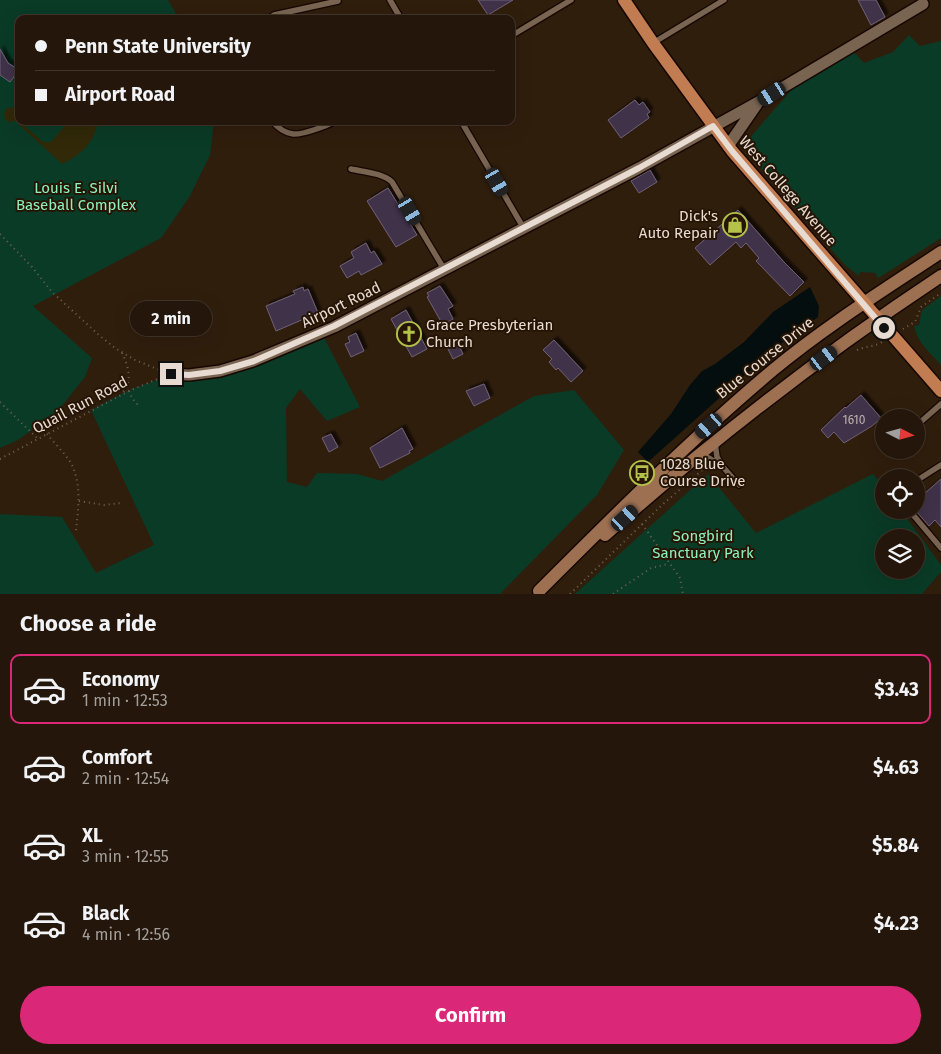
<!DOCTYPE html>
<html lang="en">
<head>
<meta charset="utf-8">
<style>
  :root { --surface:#24160a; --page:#2c1f13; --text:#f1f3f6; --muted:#a39f9c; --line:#41352b; --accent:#db2777 }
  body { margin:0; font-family:"Fira Sans",sans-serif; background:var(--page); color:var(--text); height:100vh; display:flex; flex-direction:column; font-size:19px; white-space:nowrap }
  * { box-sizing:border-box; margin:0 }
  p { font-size:16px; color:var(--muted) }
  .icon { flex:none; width:28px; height:28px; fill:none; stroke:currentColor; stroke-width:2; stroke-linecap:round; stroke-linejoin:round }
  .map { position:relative; height:594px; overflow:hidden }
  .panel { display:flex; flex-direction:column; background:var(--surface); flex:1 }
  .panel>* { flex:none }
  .banner { position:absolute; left:15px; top:15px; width:500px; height:110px; border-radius:10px; box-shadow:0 5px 20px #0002,0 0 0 1px var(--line); display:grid; align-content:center; height:110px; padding:0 20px; background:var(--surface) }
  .needle { width:32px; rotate:96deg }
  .fabs { position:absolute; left:875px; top:409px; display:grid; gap:10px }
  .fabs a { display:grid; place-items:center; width:50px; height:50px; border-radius:50%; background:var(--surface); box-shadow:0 5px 20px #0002,0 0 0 1px var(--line); font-size:25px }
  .end { position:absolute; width:22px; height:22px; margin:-11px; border:6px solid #e8dbd1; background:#111; box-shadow:0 0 0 2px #111 }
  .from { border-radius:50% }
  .bubble { position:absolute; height:35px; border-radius:18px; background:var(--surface); box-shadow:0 5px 20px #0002,0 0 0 1px var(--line); font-size:16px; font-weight:700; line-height:35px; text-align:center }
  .car { position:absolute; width:15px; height:30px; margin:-15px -8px; border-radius:6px; box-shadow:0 0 4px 1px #0007; background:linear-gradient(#222 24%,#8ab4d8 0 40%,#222 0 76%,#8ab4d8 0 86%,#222 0) }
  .banner b { display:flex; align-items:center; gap:18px; height:48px; font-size:19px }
  .banner b+b { border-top:1px solid var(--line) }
  .banner i { width:12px; height:12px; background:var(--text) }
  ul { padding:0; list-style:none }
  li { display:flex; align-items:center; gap:15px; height:70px; margin:0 10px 8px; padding:0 10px; border:2px solid transparent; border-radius:10px }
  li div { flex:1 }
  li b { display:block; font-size:19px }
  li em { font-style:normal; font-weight:700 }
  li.current { border-color:var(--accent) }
  li>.icon { width:45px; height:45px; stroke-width:1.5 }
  h2 { padding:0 20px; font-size:22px; line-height:60px }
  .action { display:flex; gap:10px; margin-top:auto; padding:10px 20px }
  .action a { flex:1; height:58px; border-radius:30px; background:var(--accent); color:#fff; font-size:20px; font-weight:700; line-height:58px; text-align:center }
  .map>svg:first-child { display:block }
  .green { fill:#0a3b27; fill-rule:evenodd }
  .sand { fill:#312908 }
  .water { fill:#040e0f }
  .building { fill:#413348; stroke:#6f6077; filter:url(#shadow) }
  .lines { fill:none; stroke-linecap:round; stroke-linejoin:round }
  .service-casing { stroke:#170700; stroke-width:8 }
  .minor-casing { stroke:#170700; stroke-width:14 }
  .secondary-casing { stroke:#170700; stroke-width:15 }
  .primary-casing { stroke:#170700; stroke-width:15 }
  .path { stroke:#726153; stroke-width:2; stroke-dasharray:1 4; stroke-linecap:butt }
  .service { stroke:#796452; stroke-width:5.5 }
  .minor { stroke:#796452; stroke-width:11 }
  .secondary { stroke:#9d7052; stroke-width:12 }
  .primary { stroke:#c17c51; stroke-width:12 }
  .route { stroke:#e8dbd1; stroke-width:6 }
  .labels { text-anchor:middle; stroke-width:4; stroke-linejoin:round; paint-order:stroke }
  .number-label { font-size:12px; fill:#beb1af }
  .park-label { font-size:15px; fill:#8cf1be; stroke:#261505 }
  .street-label { font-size:15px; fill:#e8dbd1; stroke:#261505 }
  .poi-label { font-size:15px; fill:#e8dbd1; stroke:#261505; text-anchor:start }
</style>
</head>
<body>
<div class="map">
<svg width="941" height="594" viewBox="0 0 941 594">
  <defs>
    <filter id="shadow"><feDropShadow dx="3.5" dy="-3.5" stdDeviation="1" flood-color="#0009"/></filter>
  </defs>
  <rect width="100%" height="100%" fill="#301e0d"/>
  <path class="green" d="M0 0H168L179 19H19V121H214L210 155 190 196 161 238 33 306 92 358 85 377 58 411 18 440 0 448Z
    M909 35 920 46 941 41V238L880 277 877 278 876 273 860 272 859 276 845 265 764 173 749 151 748 140 792 89 854 52 864 63 893 52Z
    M941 296V365C930 353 917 342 914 326L919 325 922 310Z
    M321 332 360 407 327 421 300 389 286 408 287 482 307 487 317 473 357 474 382 481 534 396 574 390 624 450 597 495 500 594H0V514L62 517 96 573 154 545 91 410 129 390 172 375 204 374Z
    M708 474 756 533 873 474 884 487V510H901L941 565V572L922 594H575ZM884 538H916V570H884Z"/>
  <path class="sand" d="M19 103 17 110 19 121 43 142H51L69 121H98C95 142 80 156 62 164L15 121 9 122 5 119C2 111 7 106 15 108Z"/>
  <path class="water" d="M810 287 819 306 818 317 774 349 648 462 638 452 671 414 690 385 702 371 715 364 744 342 773 312Z"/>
  <path class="building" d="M478 0H513L488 15Z
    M858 0H876L885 17 871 25Z
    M0 49 8 63 19 70 10 82 0 75Z
    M635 100 639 105 643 102 650 112 647 114 649 118 621 138 608 120Z
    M650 170 657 182 639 193 631 181Z
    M388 188 417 235 396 247 367 201Z
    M738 210 783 261 804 282 790 296 756 261 759 258 746 243 741 248 736 242 710 265 695 248Z
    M366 243 371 253 374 251 382 264 361 275 359 271 347 278 340 266 354 258 351 252Z
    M440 286 453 306 448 309 453 319 443 325 427 297 429 296 427 293Z
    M303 287 304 291 308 289 318 313 276 331 266 306 295 294 293 291Z
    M406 310 427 349 412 357 391 319Z
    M356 333 364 351 351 357 345 344 350 342 348 337Z
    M554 340 583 371 571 382 558 368 556 370 549 362 552 359 543 350Z
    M457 342 463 354 453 359 447 347Z
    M484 384 490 398 474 406 466 391Z
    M861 395 881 418 872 426 844 443 834 432 828 438 821 430 845 407 846 408Z
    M402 428 413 449 409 451 410 453 380 468 370 448Z
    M331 434 338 447 329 452 322 438Z
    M941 479V527L935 520 929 526 916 511V501Z"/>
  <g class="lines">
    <defs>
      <path id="service" d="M390 0 401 19
        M268 19 274 15 338 1
        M511 36 571 0
        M653 43 724 0
        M272 121C277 127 285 133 293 134 302 135 327 126 335 121
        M461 121 523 227
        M351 169C364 172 383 173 392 182L444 269
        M916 426 941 404
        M700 456 709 458 723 467 717 457 715 442
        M723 467 739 485
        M916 481 941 465
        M909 510 941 548"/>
      <path id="minor" d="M728 146 757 104
        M171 374 189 375 220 371 253 361 334 327 639 168 760 101 923 4"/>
      <path id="secondary" d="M605 535C711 441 823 354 941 276
        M539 591C615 515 691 439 773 370 826 326 884 290 941 252"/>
      <path id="primary" d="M624 0 653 43 732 151 941 391"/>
    </defs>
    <use href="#service" class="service-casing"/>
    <use href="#minor" class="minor-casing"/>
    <use href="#secondary" class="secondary-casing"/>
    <use href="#primary" class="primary-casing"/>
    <path class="path" d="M0 234 32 267 52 292 100 336 115 348 135 360 162 371
      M903 329 915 322 921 307 941 293
      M857 350C866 346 874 347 882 342
      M122 353C128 365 133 381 123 392
      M129 391 132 398 138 405
      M0 402 38 439
      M47 434C55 444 66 454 72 465 82 487 78 509 76 531
      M0 459 129 391 160 378
      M79 501 104 505 121 503
      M642 524 680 578 683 594
      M570 594 662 505 707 466
      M613 594 651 568 668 564"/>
    <use href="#service" class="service"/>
    <use href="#minor" class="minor"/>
    <use href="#secondary" class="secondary"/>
    <use href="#primary" class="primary"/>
  </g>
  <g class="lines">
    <path class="route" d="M171 374 189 375 220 371 254 361 334 326 639 168 713 126 732 151 884 328"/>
  </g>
  <defs>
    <symbol id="shop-ring" viewBox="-11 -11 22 22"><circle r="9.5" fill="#261505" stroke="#b4c24a" stroke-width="1.5"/><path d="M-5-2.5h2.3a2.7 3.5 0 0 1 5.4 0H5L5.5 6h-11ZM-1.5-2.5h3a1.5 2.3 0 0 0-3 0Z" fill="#b4c24a"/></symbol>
    <symbol id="church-ring" viewBox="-11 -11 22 22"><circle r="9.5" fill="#261505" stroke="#b4c24a" stroke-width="1.5"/><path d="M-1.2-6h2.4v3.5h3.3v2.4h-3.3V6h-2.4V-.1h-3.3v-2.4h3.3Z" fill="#b4c24a"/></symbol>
    <symbol id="bus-ring" viewBox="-11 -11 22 22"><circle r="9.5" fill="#261505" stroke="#b4c24a" stroke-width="1.5"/><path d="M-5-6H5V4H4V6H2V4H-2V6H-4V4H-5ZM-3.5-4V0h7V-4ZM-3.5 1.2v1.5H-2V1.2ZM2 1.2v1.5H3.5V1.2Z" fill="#b4c24a"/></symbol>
  </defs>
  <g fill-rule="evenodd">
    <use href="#shop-ring" x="721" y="211" width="28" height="28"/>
    <use href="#church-ring" x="395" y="320" width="28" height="28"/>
    <use href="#bus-ring" x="628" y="459" width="28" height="28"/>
  </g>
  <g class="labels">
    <g class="number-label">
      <text x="854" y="424">1610</text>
    </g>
    <g class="park-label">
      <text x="76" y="193">Louis E. Silvi<tspan x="76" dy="17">Baseball Complex</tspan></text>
      <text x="703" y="541">Songbird<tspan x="703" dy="17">Sanctuary Park</tspan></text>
    </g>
    <g class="street-label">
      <text transform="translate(788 191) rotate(49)" y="5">West College Avenue</text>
      <text transform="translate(341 305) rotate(-26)" y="5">Airport Road</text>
      <text transform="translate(765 358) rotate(-39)" y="5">Blue Course Drive</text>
      <text transform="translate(80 405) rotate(-28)" y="5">Quail Run Road</text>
    </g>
    <g class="poi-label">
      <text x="718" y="221" text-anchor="end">Dick's<tspan x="718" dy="17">Auto Repair</tspan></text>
      <text x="426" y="330">Grace Presbyterian<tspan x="426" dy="17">Church</tspan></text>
      <text x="660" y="469">1028 Blue<tspan x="660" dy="17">Course Drive</tspan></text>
    </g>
  </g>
</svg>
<div class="fabs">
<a><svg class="needle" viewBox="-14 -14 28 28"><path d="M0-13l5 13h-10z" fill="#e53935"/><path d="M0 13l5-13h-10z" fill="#a39f9c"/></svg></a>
<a><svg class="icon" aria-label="locate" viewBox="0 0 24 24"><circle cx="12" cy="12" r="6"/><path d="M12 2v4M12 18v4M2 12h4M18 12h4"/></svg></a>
<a><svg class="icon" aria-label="layers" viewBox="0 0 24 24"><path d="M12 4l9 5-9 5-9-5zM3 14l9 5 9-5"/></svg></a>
</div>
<i class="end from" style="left:884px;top:328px"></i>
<i class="end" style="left:171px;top:374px"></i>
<div class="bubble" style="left:130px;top:301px;width:82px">2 min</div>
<i class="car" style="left:772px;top:94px;rotate:238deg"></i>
<i class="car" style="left:497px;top:182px;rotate:150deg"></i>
<i class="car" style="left:410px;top:211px;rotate:149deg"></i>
<i class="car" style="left:824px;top:358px;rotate:53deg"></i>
<i class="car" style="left:709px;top:426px;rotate:229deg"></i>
<i class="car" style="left:625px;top:518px;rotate:48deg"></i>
<div class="banner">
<b><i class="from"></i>Penn State University</b>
<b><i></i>Airport Road</b>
</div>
</div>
<section class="panel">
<h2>Choose a ride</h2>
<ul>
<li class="current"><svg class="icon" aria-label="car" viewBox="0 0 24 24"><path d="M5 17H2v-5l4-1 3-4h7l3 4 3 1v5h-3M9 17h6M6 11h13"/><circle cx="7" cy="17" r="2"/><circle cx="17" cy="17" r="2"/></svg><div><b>Economy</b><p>1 min · 12:53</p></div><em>$3.43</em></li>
<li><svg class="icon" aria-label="car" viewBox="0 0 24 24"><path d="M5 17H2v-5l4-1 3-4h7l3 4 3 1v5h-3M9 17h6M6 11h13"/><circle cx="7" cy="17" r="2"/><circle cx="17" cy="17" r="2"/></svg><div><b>Comfort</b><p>2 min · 12:54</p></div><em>$4.63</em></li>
<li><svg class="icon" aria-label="car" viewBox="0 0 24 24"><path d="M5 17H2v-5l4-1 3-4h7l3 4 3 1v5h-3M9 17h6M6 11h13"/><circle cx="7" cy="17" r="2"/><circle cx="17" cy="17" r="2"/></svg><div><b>XL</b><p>3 min · 12:55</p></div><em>$5.84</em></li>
<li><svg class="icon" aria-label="car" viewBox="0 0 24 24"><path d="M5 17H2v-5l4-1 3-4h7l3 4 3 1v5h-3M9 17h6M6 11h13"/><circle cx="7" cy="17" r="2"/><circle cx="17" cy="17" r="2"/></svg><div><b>Black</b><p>4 min · 12:56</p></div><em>$4.23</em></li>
</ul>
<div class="action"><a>Confirm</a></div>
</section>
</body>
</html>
